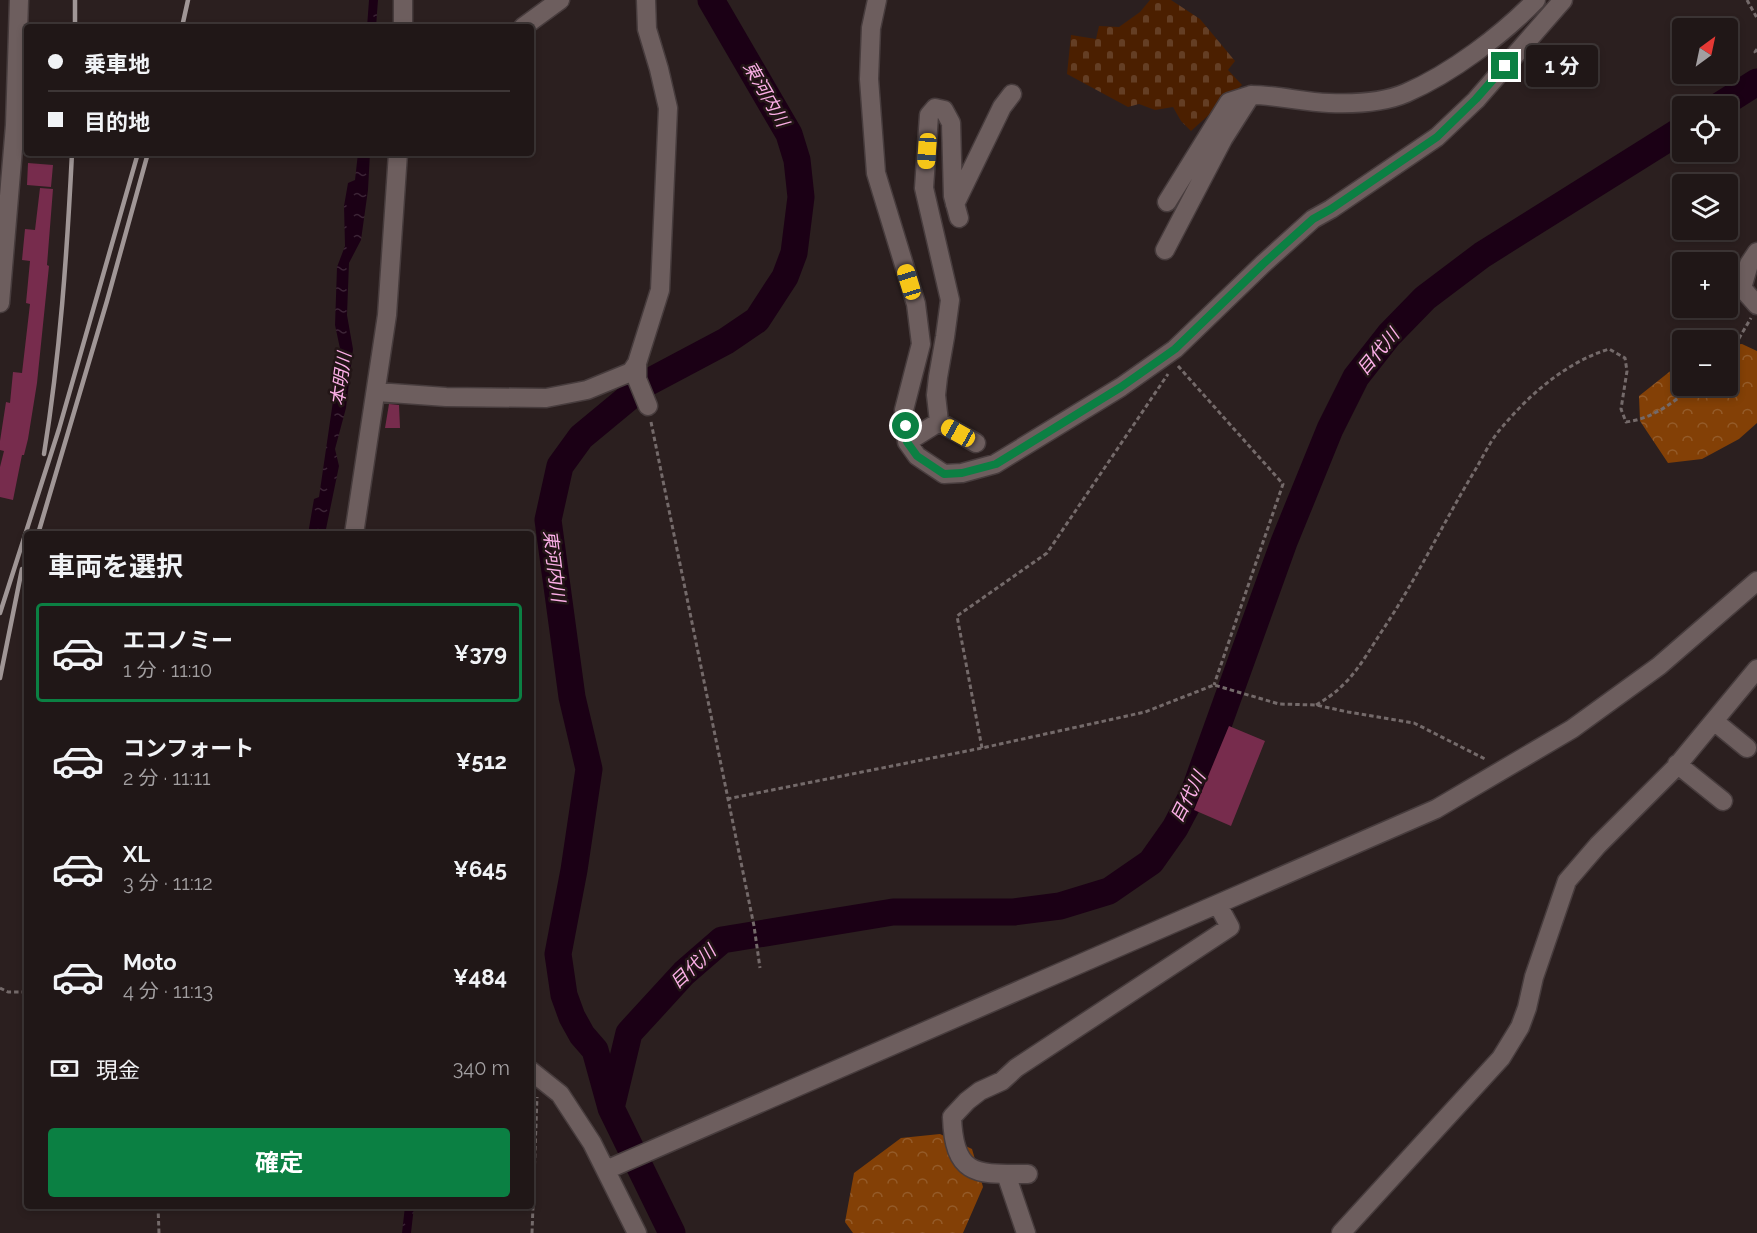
<!DOCTYPE html>
<html lang="ja">
<head>
<meta charset="utf-8">
<style>
  :root { --surface:#201717; --page:#282020; --text:#f1f3f6; --muted:#a29fa1; --line:#3d3636; --accent:#0b8043 }
  body { margin:0; font-family:Raleway,"Noto Sans JP",sans-serif; background:var(--page); color:var(--text); height:100vh; display:flex; flex-direction:column; font-size:22px; white-space:nowrap }
  * { box-sizing:border-box; margin:0 }
  p { font-size:20px; color:var(--muted) }
  .icon { flex:none; width:33px; height:33px; fill:none; stroke:currentColor; stroke-width:2; stroke-linecap:round; stroke-linejoin:round }
  .map { position:relative; flex:1; overflow:hidden }
  .side { position:absolute; left:24px; top:531px; width:510px; height:678px; display:flex; flex-direction:column; background:var(--surface); border-radius:6px; box-shadow:0 3px 9px #0003,0 0 0 2px var(--line) }
  .side>* { flex:none }
  .top-card { position:absolute; left:24px; top:24px; width:510px; height:132px; border-radius:6px; box-shadow:0 3px 9px #0003,0 0 0 2px var(--line); display:grid; align-content:center; height:132px; padding:0 24px; background:var(--surface) }
  .needle { width:39px; rotate:33deg }
  .tools { position:absolute; left:1672px; top:18px; display:grid; gap:12px }
  .tools a { display:grid; place-items:center; width:66px; height:66px; border-radius:6px; background:var(--surface); box-shadow:0 3px 9px #0003,0 0 0 2px var(--line); font-size:30px }
  .end { position:absolute; width:27px; height:27px; margin:-14px; border:8px solid #0b8043; background:#fff; box-shadow:0 0 0 3px #fff }
  .from { border-radius:50% }
  .bubble { position:absolute; height:42px; border-radius:6px; background:var(--surface); box-shadow:0 3px 9px #0003,0 0 0 2px var(--line); font-size:20px; font-weight:700; line-height:42px; text-align:center }
  .car { position:absolute; width:18px; height:36px; margin:-18px -9px; border-radius:8px; box-shadow:0 0 4px 2px #0007; background:linear-gradient(#f5c518 24%,#345 0 40%,#f5c518 0 76%,#345 0 86%,#f5c518 0) }
  .top-card b { display:flex; align-items:center; gap:21px; height:57px; font-size:22px }
  .top-card b+b { border-top:2px solid var(--line) }
  .top-card i { width:15px; height:15px; background:var(--text) }
  ul { padding:0; list-style:none }
  li { display:flex; align-items:center; gap:18px; height:99px; margin:0 12px 9px; padding:0 12px; border:3px solid transparent; border-radius:6px }
  li div { flex:1 }
  li b { display:block; font-size:22px }
  li em { font-style:normal; font-weight:700 }
  li.on { border-color:var(--accent) }
  li>.icon { width:54px; height:54px; stroke-width:1.5 }
  h2 { padding:0 24px; font-size:27px; line-height:72px }
  .pay { display:flex; align-items:center; gap:15px; height:66px; padding:0 24px; font-size:22px }
  .pay p { margin-inline-start:auto }
  .button { display:flex; gap:12px; margin-top:auto; padding:12px 24px }
  .button a { flex:1; height:69px; border-radius:6px; background:var(--accent); color:#fff; font-size:24px; font-weight:700; line-height:69px; text-align:center }
  .map>svg:first-child { display:block }
  .forest { fill:url(#forest-crowns) }
  .cemetery { fill:url(#cemetery-stones) }
  .water { fill:url(#water-ripples) }
  .lines { fill:none; stroke-linecap:round; stroke-linejoin:round }
  .river { stroke:#1b0015; stroke-width:27 }
  .building { fill:#772c4d }
  .minor-casing { stroke:#473c3d; stroke-width:21 }
  .path { stroke:#746a6a; stroke-width:3; stroke-dasharray:4.5 3; stroke-linecap:butt }
  .minor { stroke:#6d5e5e; stroke-width:18 }
  .rail { stroke:#a09696; stroke-width:4.5 }
  .route { stroke:#0b8043; stroke-width:8 }
  .labels { text-anchor:middle; stroke-width:5; stroke-linejoin:round; paint-order:stroke }
  .water-label { font-size:18px; font-style:italic; fill:#fcafe7; stroke:#221516 }
</style>
</head>
<body>
<div class="map">
<svg width="1757" height="1233" viewBox="0 0 1757 1233">
  <defs>
    <pattern id="forest-crowns" width="20" height="18" patternUnits="userSpaceOnUse" patternTransform="scale(1.5)"><rect width="20" height="18" fill="#834006"/><path d="M2 6a3 3 0 1 1 6 0M12 15a3 3 0 1 1 6 0" fill="none" stroke="#945b29"/></pattern>
    <pattern id="cemetery-stones" width="16" height="16" patternUnits="userSpaceOnUse" patternTransform="scale(1.5)"><rect width="16" height="16" fill="#4b1f00"/><path d="M2 7V4a2 2 0 0 1 4 0v3zM10 15v-3a2 2 0 0 1 4 0v3z" fill="#643e24"/></pattern>
    <pattern id="water-ripples" width="26" height="14" patternUnits="userSpaceOnUse" patternTransform="scale(1.5)"><rect width="26" height="14" fill="#1b0015"/><path d="M2 4q2-2 4 0t4 0M15 11q2-2 4 0t4 0" fill="none" stroke="#3c2436"/></pattern>
  </defs>
  <rect width="100%" height="100%" fill="#2b1f1f"/>
  <path class="forest" d="M1742 344 1757 351V423L1739 439 1702 459 1668 463 1640 421 1639 396 1683 361V386H1728V345Z
    M940 1134 972 1149 983 1187 963 1233H853L845 1222 854 1173 901 1138Z"/>
  <path class="cemetery" d="M1150 0H1171L1200 19 1235 61 1228 70 1242 85 1191 131 1181 121 1173 107 1155 110 1139 104 1128 107 1067 74 1071 35 1096 39 1099 26 1119 27 1140 12Z"/>
  <path class="water" d="M369 0H378L376 27H367Z
    M358 153H370L368 190 361 240 349 263 347 315 353 349 346 408 335 449 339 466 325 534H308L314 499 319 497 333 401 342 358 335 325 337 267 345 246 344 206 348 183 355 180Z
    M405 1206H414L411 1233H402Z"/>
  <g class="lines">
    <path class="river" d="M1719 106 1757 82
      M611 1108 629 1033 684 973 722 940 893 912H1014L1060 906 1109 891 1151 862 1175 828 1194 792 1284 542 1330 429 1356 377 1389 335 1425 298 1482 255 1683 129
      M672 1233 611 1108 595 1050 582 1035 572 1017 564 995 558 954 574 870 589 769 572 697 548 520 560 466 581 437 645 384 726 341 757 320 785 277 794 253 801 197 797 160 789 134 711 0"/>
  </g>
  <path class="building" d="M28 163 53 165 51 187 27 185Z
    M40 188 53 189 47 265 49 266 37 383 28 439 24 455H22L13 500 0 497V467L4 451 0 450V441L6 402 10 403 13 372 22 373 30 304 26 303 30 261 22 260 25 229 35 230Z
    M389 404 399 405 400 428H385Z
    M1229 726 1265 741 1231 826 1194 810Z"/>
  <g class="lines">
    <defs>
      <path id="minor" d="M403 0V27
        M646 0 647 29 659 69 668 108 660 290 637 363V379L648 406
        M877 0 871 28 869 79 876 173 916 304 921 344 904 410 907 442 917 456 944 474 962 473 995 464 1121 387 1175 349 1263 264 1313 219 1331 209 1437 137 1476 100 1563 0
        M523 27 560 0
        M1167 202 1229 102 1251 95
        M955 204 1002 107 1012 94
        M1165 250 1223 139 1251 95C1277 95 1303 102 1329 103 1354 104 1383 103 1406 93 1452 73 1502 35 1536 0
        M1757 252 1749 264 1742 288 1757 305
        M0 303 15 125 19 0
        M377 392 446 397 546 398 587 390 631 372 637 363
        M939 422 936 395 938 377 945 337 950 300 924 188 929 115 935 108 944 110 951 123 953 196 959 218
        M907 442 939 422 976 443
        M354 534 387 315 398 153
        M1714 721 1747 748
        M1677 764 1723 801
        M531 1071 560 1094 592 1143 637 1233
        M606 1170 1436 809 1572 729 1659 666 1757 581
        M1006 1174 1026 1233
        M1028 1174C978 1174 954 1178 952 1117L967 1101 980 1091 1002 1081 1016 1068 1230 927 1218 905
        M1341 1233 1501 1058 1520 1027 1527 1008 1534 977 1567 881 1598 845 1675 768 1757 669"/>
    </defs>
    <use href="#minor" class="minor-casing"/>
    <path class="path" d="M1747 0 1757 18
      M1757 49 1755 52 1757 55
      M1728 349 1738 340 1751 318
      M1178 366 1283 484 1214 685
      M651 422 754 926 760 968
      M1316 705C1351 685 1361 663 1382 631 1416 580 1442 525 1474 472 1483 457 1491 439 1503 426 1531 393 1567 362 1609 349L1625 358 1627 371 1621 409 1626 422C1651 419 1674 403 1692 386
      M982 748 957 616 1047 553 1168 374
      M727 799 982 748 1145 712 1214 685 1279 704 1316 705 1348 712 1414 723 1487 760
      M0 988 8 992H27
      M158 1206 159 1233
      M532 1233 537 1097"/>
    <use href="#minor" class="minor"/>
    <path class="rail" d="M75 0V27
      M182 27 188 0
      M44 454C60 355 67 254 72 153
      M38 534 107 301 148 153
      M0 613 59 429 138 153
      M0 678 22 569"/>
  </g>
  <g class="lines">
    <path class="route" d="M906 426 907 442 917 456 944 474 962 473 996 464 1121 387 1175 349 1263 264 1313 219 1331 209 1437 137 1476 99 1505 66"/>
  </g>
  <g class="labels">
    <g class="water-label">
      <text transform="translate(766 94) rotate(60)" y="6">東河内川</text>
      <text transform="translate(1378 352) rotate(-50)" y="6">目代川</text>
      <text transform="translate(341 379) rotate(-82)" y="6">本明川</text>
      <text transform="translate(554 566) rotate(83)" y="6">東河内川</text>
      <text transform="translate(1188 797) rotate(-63)" y="6">目代川</text>
      <text transform="translate(693 967) rotate(-43)" y="6">目代川</text>
    </g>
  </g>
</svg>
<div class="tools">
<a><svg class="needle" viewBox="-14 -14 28 28"><path d="M0-13l5 13h-10z" fill="#e53935"/><path d="M0 13l5-13h-10z" fill="#a29fa1"/></svg></a>
<a><svg class="icon" aria-label="locate" viewBox="0 0 24 24"><circle cx="12" cy="12" r="6"/><path d="M12 2v4M12 18v4M2 12h4M18 12h4"/></svg></a>
<a><svg class="icon" aria-label="layers" viewBox="0 0 24 24"><path d="M12 4l9 5-9 5-9-5zM3 14l9 5 9-5"/></svg></a>
<a>+</a>
<a>−</a>
</div>
<i class="end from" style="left:906px;top:426px"></i>
<i class="end" style="left:1505px;top:66px"></i>
<div class="bubble" style="left:1526px;top:45px;width:72px">1 分</div>
<i class="car" style="left:927px;top:151px;rotate:184deg"></i>
<i class="car" style="left:909px;top:282px;rotate:343deg"></i>
<i class="car" style="left:958px;top:433px;rotate:299deg"></i>
<div class="top-card">
<b><i class="from"></i>乗車地</b>
<b><i></i>目的地</b>
</div>
<section class="side">
<h2>車両を選択</h2>
<ul>
<li class="on"><svg class="icon" aria-label="car" viewBox="0 0 24 24"><path d="M5 17H2v-5l4-1 3-4h7l3 4 3 1v5h-3M9 17h6M6 11h13"/><circle cx="7" cy="17" r="2"/><circle cx="17" cy="17" r="2"/></svg><div><b>エコノミー</b><p>1 分 · 11:10</p></div><em>¥379</em></li>
<li><svg class="icon" aria-label="car" viewBox="0 0 24 24"><path d="M5 17H2v-5l4-1 3-4h7l3 4 3 1v5h-3M9 17h6M6 11h13"/><circle cx="7" cy="17" r="2"/><circle cx="17" cy="17" r="2"/></svg><div><b>コンフォート</b><p>2 分 · 11:11</p></div><em>¥512</em></li>
<li><svg class="icon" aria-label="car" viewBox="0 0 24 24"><path d="M5 17H2v-5l4-1 3-4h7l3 4 3 1v5h-3M9 17h6M6 11h13"/><circle cx="7" cy="17" r="2"/><circle cx="17" cy="17" r="2"/></svg><div><b>XL</b><p>3 分 · 11:12</p></div><em>¥645</em></li>
<li><svg class="icon" aria-label="car" viewBox="0 0 24 24"><path d="M5 17H2v-5l4-1 3-4h7l3 4 3 1v5h-3M9 17h6M6 11h13"/><circle cx="7" cy="17" r="2"/><circle cx="17" cy="17" r="2"/></svg><div><b>Moto</b><p>4 分 · 11:13</p></div><em>¥484</em></li>
</ul>
<div class="pay"><svg class="icon" aria-label="cash" viewBox="0 0 24 24"><path d="M3 7h18v10H3z"/><circle cx="12" cy="12" r="2"/></svg>現金<p>340 m</p></div>
<div class="button"><a>確定</a></div>
</section>
</div>
</body>
</html>
